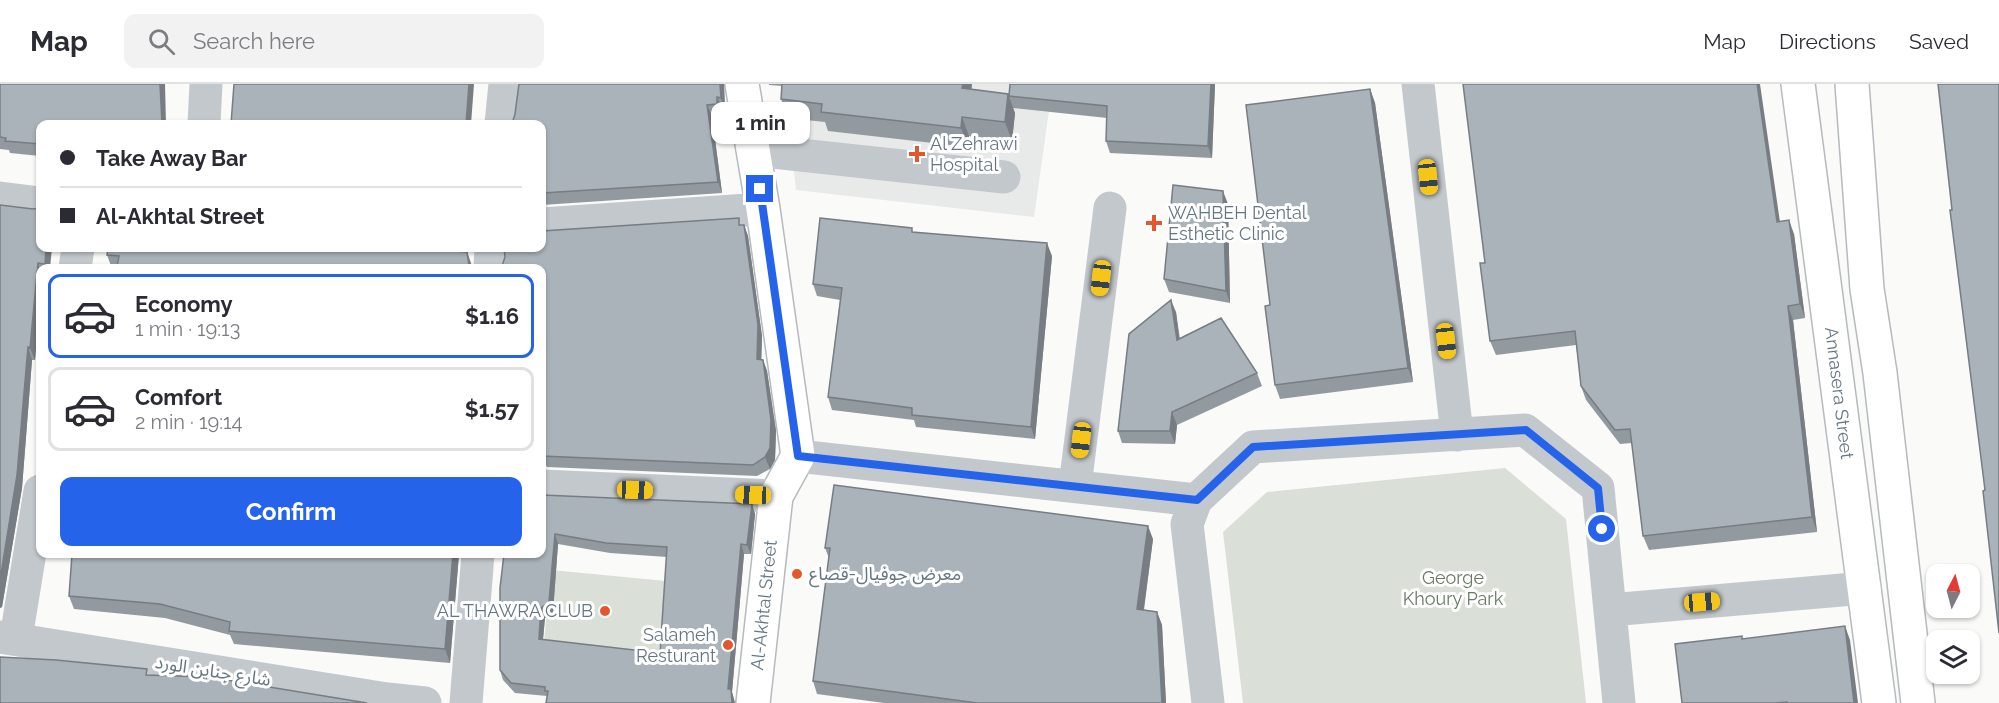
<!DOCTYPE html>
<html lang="en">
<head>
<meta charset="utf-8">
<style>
  :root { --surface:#fff; --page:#f2f2f3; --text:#2b2b33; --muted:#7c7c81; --line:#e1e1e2; --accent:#2563eb }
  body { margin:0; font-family:Raleway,"Noto Sans Arabic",sans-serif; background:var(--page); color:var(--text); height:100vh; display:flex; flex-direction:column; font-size:22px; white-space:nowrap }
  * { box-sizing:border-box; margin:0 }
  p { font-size:20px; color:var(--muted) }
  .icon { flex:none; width:33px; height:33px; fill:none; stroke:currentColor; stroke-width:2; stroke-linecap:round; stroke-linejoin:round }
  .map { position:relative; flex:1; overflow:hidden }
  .panel { position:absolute; left:36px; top:180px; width:510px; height:294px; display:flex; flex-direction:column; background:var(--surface); border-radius:12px; box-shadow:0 2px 4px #0004 }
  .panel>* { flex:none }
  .guide { position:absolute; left:36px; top:36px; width:510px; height:132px; border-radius:12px; box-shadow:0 2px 4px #0004; display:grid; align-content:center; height:132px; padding:0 24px; background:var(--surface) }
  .needle { width:39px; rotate:6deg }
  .buttons { position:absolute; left:1926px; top:480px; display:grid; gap:12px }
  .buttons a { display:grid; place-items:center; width:54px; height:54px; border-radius:12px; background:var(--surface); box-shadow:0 2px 4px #0004; font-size:30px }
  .end { position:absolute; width:27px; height:27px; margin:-14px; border:8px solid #2563eb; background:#fff; box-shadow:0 0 0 3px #fff }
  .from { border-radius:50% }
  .bubble { position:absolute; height:42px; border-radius:12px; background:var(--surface); box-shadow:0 2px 4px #0004; font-size:20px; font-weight:700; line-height:42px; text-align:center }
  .car { position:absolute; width:18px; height:36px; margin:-18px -9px; border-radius:8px; box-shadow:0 0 4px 2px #0007; background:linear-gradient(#f5c518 24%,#345 0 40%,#f5c518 0 76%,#345 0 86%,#f5c518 0) }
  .guide b { display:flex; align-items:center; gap:21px; height:57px; font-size:22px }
  .guide b+b { border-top:2px solid var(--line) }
  .guide i { width:15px; height:15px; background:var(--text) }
  ul { padding:10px 0 0; list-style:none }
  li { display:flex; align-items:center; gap:18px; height:84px; margin:0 12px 9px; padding:0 12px; border:3px solid var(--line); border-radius:12px }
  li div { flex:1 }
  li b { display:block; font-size:22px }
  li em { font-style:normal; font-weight:700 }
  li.selected { border-color:var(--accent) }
  li>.icon { width:54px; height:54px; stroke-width:1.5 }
  .button { display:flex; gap:12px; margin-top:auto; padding:12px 24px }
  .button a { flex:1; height:69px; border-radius:12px; background:var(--accent); color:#fff; font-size:24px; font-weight:700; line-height:69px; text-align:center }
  header { display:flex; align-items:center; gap:36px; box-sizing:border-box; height:84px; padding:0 30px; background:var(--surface); border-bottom:2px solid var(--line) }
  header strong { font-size:28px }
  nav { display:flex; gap:33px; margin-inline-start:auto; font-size:21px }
  .search { width:420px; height:54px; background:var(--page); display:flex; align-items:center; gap:15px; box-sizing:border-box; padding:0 21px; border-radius:12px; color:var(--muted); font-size:22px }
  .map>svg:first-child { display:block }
  .built { fill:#e8e9e9 }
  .green { fill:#dadfd7 }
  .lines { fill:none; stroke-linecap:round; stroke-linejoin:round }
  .major-casing { stroke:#b5babe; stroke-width:36 }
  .minor { stroke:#c3c8cc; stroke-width:33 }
  .major { stroke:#fff; stroke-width:33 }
  .wall { fill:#929a9f; fill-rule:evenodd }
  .shaded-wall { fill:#777d82 }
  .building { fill:#aab3b9; stroke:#777d82; stroke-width:1.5; fill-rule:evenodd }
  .route { stroke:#2563eb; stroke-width:8 }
  .poi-dot { fill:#e4572e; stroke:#fff; stroke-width:2 }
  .labels { text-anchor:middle; stroke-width:6; stroke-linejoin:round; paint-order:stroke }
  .poi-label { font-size:18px; fill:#657683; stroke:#fff; text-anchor:start }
  .street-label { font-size:18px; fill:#657683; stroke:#fff }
  .park-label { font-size:18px; fill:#687a64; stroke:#fff }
</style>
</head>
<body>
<header>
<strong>Map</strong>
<div class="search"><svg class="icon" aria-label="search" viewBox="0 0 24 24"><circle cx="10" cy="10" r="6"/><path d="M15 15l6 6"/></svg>Search here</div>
<nav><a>Map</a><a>Directions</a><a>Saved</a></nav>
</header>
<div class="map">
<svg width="1999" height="619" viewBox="0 0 1999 619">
  <rect width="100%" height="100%" fill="#fafaf8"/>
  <path class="built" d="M770 0H1015L1049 27 1034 133 796 106 788 34 791 4Z"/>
  <path class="green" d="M1505 384 1566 435 1586 619H1243L1223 448 1267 408Z
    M551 486 666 497 659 569 544 558Z"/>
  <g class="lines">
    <defs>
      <path id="major" d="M742 0 763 125 798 372 776 412 753 619
        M1798 0 1879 619
        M1852 0 1867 205 1880 289 1918 619"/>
    </defs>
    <use href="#major" class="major-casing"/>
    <path class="minor" d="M1418 0 1457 351
      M204 40 206 0
      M501 40 505 0
      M753 66 1004 93
      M0 114 40 119
      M542 140 763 125
      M75 184 78 164
      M490 184 491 164
      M798 372 1196 416
      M542 402 776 412
      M1075 402 1110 124
      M1610 526 1865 504
      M0 553 387 615 425 619
      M16 554 40 407
      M466 619 478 470
      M1208 619 1187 440 1196 416 1253 363 1525 346 1598 404 1619 619"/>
    <use href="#major" class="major"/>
  </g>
  <path class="wall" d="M0 0 40 40V72L10 69 9 66 0 65Z
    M519 0H724L725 26 722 25 721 31 712 32 722 109 542 121V40L515 30Z
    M769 0H972L971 6 1008 10 1215 0 1212 74 1110 69 1106 57 1107 34 1013 24 1015 29 1012 57 969 52 968 63 828 47 825 38 788 34 781 15 782 2 769 1Z
    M1370 5 1375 19 1413 298 1280 315 1275 301 1270 221Z
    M1228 120 1230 219 1169 208 1164 195Z
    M0 121 33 125 50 184H40V212L35 276H32L22 404 2 523 0 524Z
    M1780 137 1794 150 1805 234 1793 236 1817 448 1649 466 1643 452 1632 359 1620 360 1586 316 1581 302 1576 261 1496 271 1490 257 1485 179Z
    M744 141 748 152 762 252 761 276H763L767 287 776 347 775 376 770 385 757 392 547 383 542 375V184L502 182 505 173Z
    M914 149 1052 172 1035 355 916 343 914 336 832 326 828 313 840 216 817 212 813 200Z
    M467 168 472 184 117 183 111 182 107 171Z
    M1176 228 1180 255 1257 289 1262 302 1177 341 1175 360 1122 359 1118 347Z
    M542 411 752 420 755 430 751 470H744L732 608 735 619H546L547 612 515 609 503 596 500 586ZM558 460 610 469 667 473 660 569 543 556 545 534 553 528Z
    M1153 455 1144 526 1157 528 1162 541 1166 619H884L817 610 813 597 829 474 825 464Z
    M72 470H459L450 579 234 560 230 551 165 534 74 525 69 512Z"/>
  <path class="shaded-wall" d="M160 0H165L166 40H162Z
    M469 0H474L471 40H466Z
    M720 0H724L725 26 721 14Z
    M963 0H972L969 24 962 4Z
    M1211 0H1215L1212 74 1208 62Z
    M1757 0H1760L1782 152 1777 138Z
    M1370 5 1375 19 1413 298 1408 284Z
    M1008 10 1015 29 1012 57 1005 38Z
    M717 13 722 25 721 31 717 20Z
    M707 21 712 32 722 109 718 98Z
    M962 33 969 52 968 63 961 44Z
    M1223 107 1228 120 1230 219 1226 207Z
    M1789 136 1794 150 1805 234 1800 220Z
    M744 141 748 152 762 252 761 287 757 275Z
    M1047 159 1052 172 1035 355 1031 343Z
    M46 164H52L50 184H47L45 180Z
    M467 168 471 179 472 184 469 182Z
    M38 179 40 186V212L35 276 30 264Z
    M1171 216 1176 228 1181 269 1177 256Z
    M1788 222 1793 236 1817 448 1812 433Z
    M28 263 32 276 22 404 2 523 0 524V496Z
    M763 276 767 287 776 347 775 376 770 385 765 373Z
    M1172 328 1177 341 1175 360 1170 347Z
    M752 420 755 430 751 470 747 461Z
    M1148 442 1153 455 1142 538 1137 525Z
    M555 450 558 460 553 528 545 534 542 565 539 555 541 524Z
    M741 460 744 470 732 608 735 619H732L728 605Z
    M453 470H459L450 579 445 565Z
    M1157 528 1162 541 1166 619H1162Z
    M1845 542 1850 556 1858 619H1854Z"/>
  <path class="building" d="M0 0H160L162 40H40V60L5 57 6 54 0 53Z
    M234 0H469L466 40H231Z
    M519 0H720L721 14 717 13V20L707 21 718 98 542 109V40H512L515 30Z
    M782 0H963L962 4 1008 10 1005 38 962 33 961 44 821 28 822 20 781 15Z
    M1010 0H1211L1208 62 1106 57 1107 22 1009 12Z
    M1463 0H1757L1777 138 1789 136 1800 220 1788 222 1812 433 1643 452 1630 345 1615 346 1581 302 1575 247 1490 257 1480 179H1485Z
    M1938 0H1999V549L1983 407 1985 406 1950 126H1952Z
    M1370 5 1408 284 1275 301 1265 222 1270 221 1246 21Z
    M1173 101 1223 107 1226 207 1164 195Z
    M0 121 33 125 40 124V164H46L45 180 38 179 30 264 28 263 17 391 0 496Z
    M739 134V141H744L758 241 757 275 763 276 771 336 770 364 765 373 753 381 542 372V184H499L502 182 505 173 504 164H542V147Z
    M820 134 912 144V148L1047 159 1031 343 912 331V324L828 313 842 204 813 200Z
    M108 164H418L467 168 469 182 472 184H117L119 172 107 171Z
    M1171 216 1177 256 1221 234 1257 289 1172 328 1170 347H1118L1129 250Z
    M834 401 1148 442 1137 525 1157 528 1162 619H977L813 597 830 464H825Z
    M542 411 752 420 747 461 741 460 728 605H731L732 619H546L548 607H545V603L511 599 500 586V504L504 470H542ZM555 450 606 459 667 463 660 569 539 555 541 524 549 518Z
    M72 470H453L445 565 229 547 230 538 160 520 69 512Z
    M1845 542 1854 619H1788L1787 618 1775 619H1682L1675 560 1742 552V555Z
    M0 573 56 576 147 585 146 591 208 593 367 619H0Z"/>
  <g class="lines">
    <path class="route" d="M760 105 798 372 1197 416 1253 363 1526 346 1598 404 1602 445"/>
  </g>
  <g class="poi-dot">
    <path d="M914 61h6v6h6v6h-6v6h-6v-6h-6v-6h6z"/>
    <path d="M1151 130h6v6h6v6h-6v6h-6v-6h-6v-6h6z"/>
    <circle cx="797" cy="490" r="6"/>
    <circle cx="605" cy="527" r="6"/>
    <circle cx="728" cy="561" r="6"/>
  </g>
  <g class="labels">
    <g class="poi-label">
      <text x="930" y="66">Al Zehrawi<tspan x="930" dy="21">Hospital</tspan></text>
      <text x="1168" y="135">WAHBEH Dental<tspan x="1168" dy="21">Esthetic Clinic</tspan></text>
      <text x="809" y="496">معرض جوفيال-قصاع</text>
      <text x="593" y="533" text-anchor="end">AL THAWRA CLUB</text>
      <text x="716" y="557" text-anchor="end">Salameh<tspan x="716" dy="21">Resturant</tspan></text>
    </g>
    <g class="street-label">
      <text transform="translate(1839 309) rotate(83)" y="6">Annasera Street</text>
      <text transform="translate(764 521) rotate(-84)" y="6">Al-Akhtal Street</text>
      <text transform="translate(213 587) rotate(9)" y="6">شارع جناين الورد</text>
    </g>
    <g class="park-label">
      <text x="1453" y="500">George<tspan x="1453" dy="21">Khoury Park</tspan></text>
    </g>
  </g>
</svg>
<div class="buttons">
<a><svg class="needle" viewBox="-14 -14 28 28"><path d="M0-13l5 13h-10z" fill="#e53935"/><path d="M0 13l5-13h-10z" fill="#7c7c81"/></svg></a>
<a><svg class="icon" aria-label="layers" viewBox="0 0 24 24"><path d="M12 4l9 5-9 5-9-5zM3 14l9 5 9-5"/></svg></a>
</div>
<i class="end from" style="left:1602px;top:445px"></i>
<i class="end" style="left:760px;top:105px"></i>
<div class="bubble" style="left:711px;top:18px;width:99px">1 min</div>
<i class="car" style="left:1428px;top:93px;rotate:174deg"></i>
<i class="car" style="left:1101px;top:194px;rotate:187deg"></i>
<i class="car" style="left:1446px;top:257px;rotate:173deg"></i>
<i class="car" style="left:1081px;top:356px;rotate:187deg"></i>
<i class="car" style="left:635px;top:406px;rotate:92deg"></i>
<i class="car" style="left:753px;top:411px;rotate:272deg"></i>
<i class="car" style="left:1702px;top:518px;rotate:85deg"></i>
<div class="guide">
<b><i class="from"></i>Take Away Bar</b>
<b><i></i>Al-Akhtal Street</b>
</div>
<section class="panel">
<ul>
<li class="selected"><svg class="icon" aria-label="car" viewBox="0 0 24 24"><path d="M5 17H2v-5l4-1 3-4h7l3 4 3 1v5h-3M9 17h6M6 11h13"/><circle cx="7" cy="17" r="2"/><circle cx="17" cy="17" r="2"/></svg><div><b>Economy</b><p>1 min · 19:13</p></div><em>$1.16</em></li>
<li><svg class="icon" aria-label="car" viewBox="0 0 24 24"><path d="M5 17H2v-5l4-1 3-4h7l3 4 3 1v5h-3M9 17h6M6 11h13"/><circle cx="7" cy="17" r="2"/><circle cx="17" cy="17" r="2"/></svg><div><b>Comfort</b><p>2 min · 19:14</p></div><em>$1.57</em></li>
</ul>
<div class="button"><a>Confirm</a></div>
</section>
</div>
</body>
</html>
